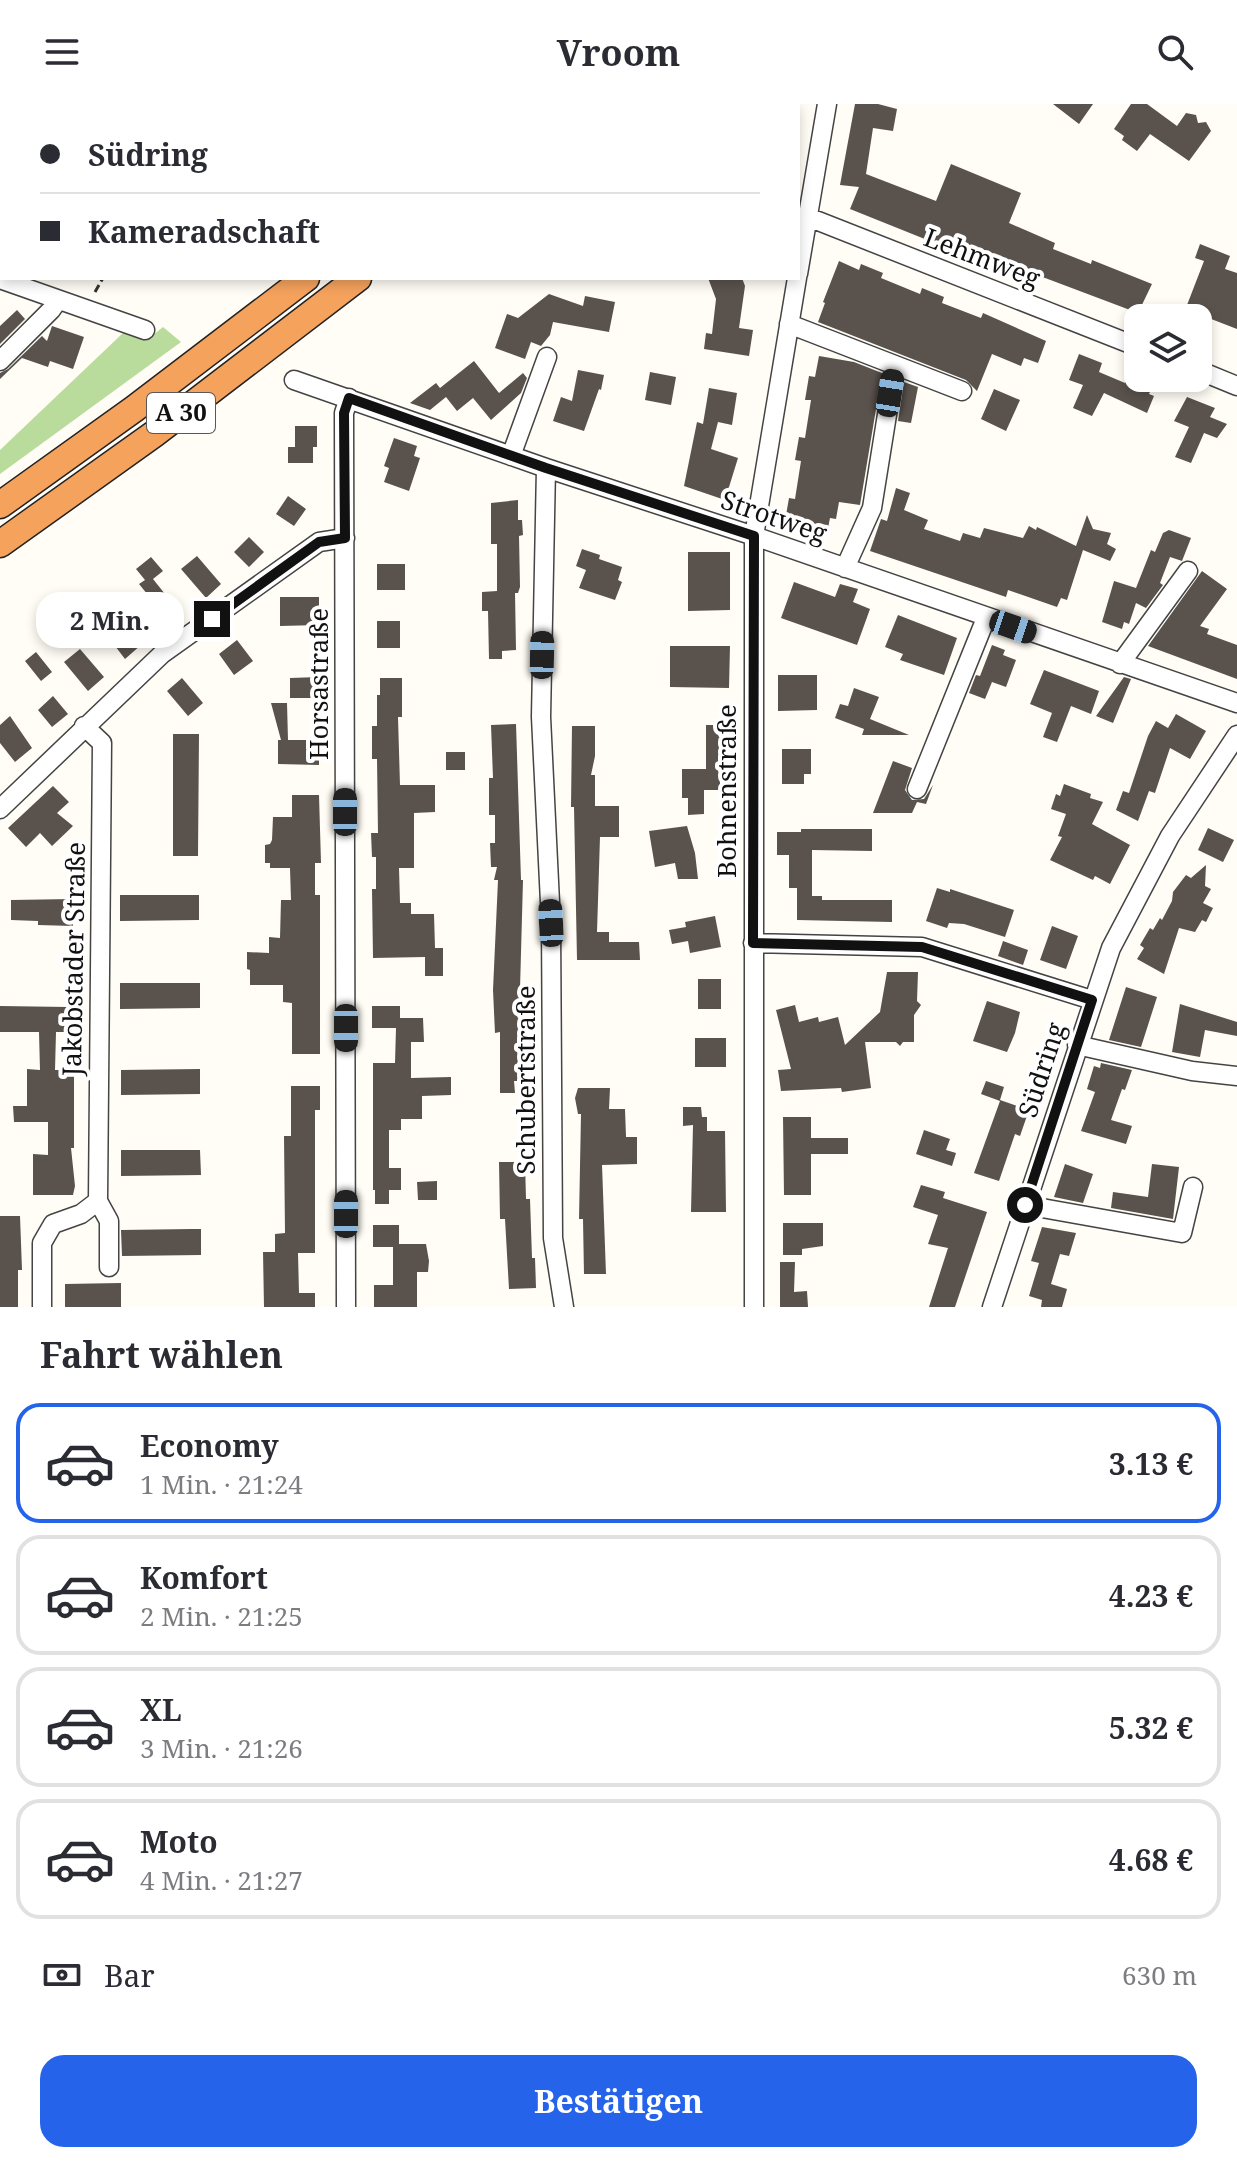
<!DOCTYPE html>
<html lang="de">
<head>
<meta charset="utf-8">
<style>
  :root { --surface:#fff; --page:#f2f2f3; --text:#2b2b33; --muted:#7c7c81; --line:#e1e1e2; --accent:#2563eb }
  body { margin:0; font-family:"Noto Serif",serif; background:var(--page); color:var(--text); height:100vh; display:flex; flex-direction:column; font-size:30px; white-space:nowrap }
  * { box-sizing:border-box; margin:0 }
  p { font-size:26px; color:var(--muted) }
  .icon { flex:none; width:44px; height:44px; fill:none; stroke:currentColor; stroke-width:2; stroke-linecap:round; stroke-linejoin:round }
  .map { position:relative; height:1203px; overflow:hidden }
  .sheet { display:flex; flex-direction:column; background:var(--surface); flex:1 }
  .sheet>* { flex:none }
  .hud { position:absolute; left:0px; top:0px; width:800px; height:176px; box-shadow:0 4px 12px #0003; display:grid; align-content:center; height:176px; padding:0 40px; background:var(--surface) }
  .controls { position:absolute; left:1124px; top:200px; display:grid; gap:16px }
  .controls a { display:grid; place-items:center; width:88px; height:88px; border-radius:16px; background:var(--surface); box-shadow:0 4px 12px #0003; font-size:40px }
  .end { position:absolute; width:36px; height:36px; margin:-18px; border:10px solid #111; background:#fff; box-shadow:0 0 0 4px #fff }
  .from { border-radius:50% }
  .bubble { position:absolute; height:56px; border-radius:24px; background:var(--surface); box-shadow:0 4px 12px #0003; font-size:26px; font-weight:700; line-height:56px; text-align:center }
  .car { position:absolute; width:24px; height:48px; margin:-24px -12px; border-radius:10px; box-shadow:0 0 6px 2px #0007; background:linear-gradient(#222 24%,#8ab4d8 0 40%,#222 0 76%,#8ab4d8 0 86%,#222 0) }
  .hud b { display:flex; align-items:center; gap:28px; height:76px; font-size:30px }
  .hud b+b { border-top:2px solid var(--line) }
  .hud i { width:20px; height:20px; background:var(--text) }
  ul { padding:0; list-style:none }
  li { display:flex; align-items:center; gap:24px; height:120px; margin:0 16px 12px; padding:0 24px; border:4px solid var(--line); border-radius:24px }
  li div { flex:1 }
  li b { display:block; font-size:30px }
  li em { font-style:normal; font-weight:700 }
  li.active { border-color:var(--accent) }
  li>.icon { width:72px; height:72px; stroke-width:1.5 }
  h2 { padding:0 40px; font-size:36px; line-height:96px }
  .pay { display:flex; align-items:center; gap:20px; height:88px; padding:0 40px; font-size:30px }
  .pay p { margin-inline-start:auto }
  .cta { display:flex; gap:16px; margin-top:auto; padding:16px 40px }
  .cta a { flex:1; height:92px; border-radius:24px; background:var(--accent); color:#fff; font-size:32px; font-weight:700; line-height:92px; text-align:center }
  header { display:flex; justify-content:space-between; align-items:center; height:104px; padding:0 40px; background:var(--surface); font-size:36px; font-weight:700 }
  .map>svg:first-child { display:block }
  .forest { fill:#b9dc9c }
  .building { fill:#5a524d }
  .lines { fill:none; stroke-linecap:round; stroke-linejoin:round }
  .minor-casing { stroke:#444; stroke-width:21 }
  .highway-casing { stroke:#222; stroke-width:29 }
  .path { stroke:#333; stroke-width:3; stroke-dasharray:8 4; stroke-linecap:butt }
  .minor { stroke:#fff; stroke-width:18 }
  .highway { stroke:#f5a25d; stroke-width:26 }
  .route { stroke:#111; stroke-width:10 }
  .labels { text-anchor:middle; stroke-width:8; stroke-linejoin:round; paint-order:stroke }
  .shield { fill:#fff; stroke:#585858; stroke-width:2 }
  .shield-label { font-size:24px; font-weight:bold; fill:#111 }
  .street-label { font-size:26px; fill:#111; stroke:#fff }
</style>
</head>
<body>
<header><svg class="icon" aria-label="menu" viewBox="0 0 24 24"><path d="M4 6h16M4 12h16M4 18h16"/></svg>Vroom<svg class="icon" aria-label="search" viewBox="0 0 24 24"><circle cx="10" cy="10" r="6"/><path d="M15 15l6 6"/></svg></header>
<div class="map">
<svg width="1237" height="1203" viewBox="0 0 1237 1203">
  <rect width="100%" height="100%" fill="#fffdf5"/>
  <path class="forest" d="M163 223 181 238 0 370V346L123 229 147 236Z"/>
  <path class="building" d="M855 0H878L897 5 893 27 873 24 866 70 936 97 951 60 1021 89 1009 119 1055 139 1053 145 1091 160 1092 156 1152 180 1138 209 995 155 992 162 850 105 859 83 840 81Z
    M1053 0H1093L1079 20Z
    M1131 0H1147L1177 22 1186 9 1196 11 1198 19 1206 18 1211 27 1189 57 1150 30 1137 47 1122 36 1124 32 1114 25Z
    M1200 140 1230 152 1225 165 1237 169V225L1206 213 1182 214 1204 157 1195 154Z
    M839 157 859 166 861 160 883 169 881 174 920 190 922 184 944 193 942 199 981 214 983 209 1046 237 1038 259 1024 254 1021 262 992 250 977 287 966 276 818 218 825 199 823 198Z
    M708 174H742L745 182 739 224 753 226 749 252 704 245 706 229 712 230 716 195Z
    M549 190 583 202 585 192 615 198 609 228 553 218 550 231 541 242 531 238 525 255 495 244 507 210 518 214Z
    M17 206 25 215 0 240V222Z
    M52 222 84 233 73 265 50 257 48 263 22 254 0 275V269L8 265 42 232 47 237Z
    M1079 250 1102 259 1099 268 1125 279 1129 270 1153 281 1149 290 1154 292 1147 309 1104 289 1092 312 1073 304 1083 281 1069 276Z
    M819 252 854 258 882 269 860 401 839 398 836 415 830 414 828 424 785 417 789 394 795 395 801 357 795 356 799 333 805 334 811 296H805L809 272 815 273Z
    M474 257 499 289 523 269 527 274 521 289 491 316 473 294 457 307 446 293 430 306 410 299 436 279 440 284Z
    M578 266 604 271 601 286 599 285 584 327 553 317 561 293 572 297Z
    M650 268 676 273 671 301 645 296Z
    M904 278 918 283 911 319 898 317Z
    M709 284 737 289 732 321 718 318 711 345 738 354 725 396 684 382 697 318 703 320Z
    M994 285 1020 296 1006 327 981 315Z
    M1187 293 1215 304 1210 313 1227 320 1217 334 1204 329 1191 359 1175 353 1189 323 1174 317Z
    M295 322H317V343H313V359H288V343H295Z
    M394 334 417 342 414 352 420 354 409 387 384 378 389 364 384 362Z
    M896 384 910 389 904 406 928 416 924 425 960 437 963 429 980 434 984 424 1023 434 1029 422 1036 426 1037 423 1076 442 1087 411 1093 425 1111 429 1107 440 1116 445 1110 457 1083 446 1067 496 1061 494 1057 503 1008 486 1006 493 870 447 881 415 887 417Z
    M288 392 306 405 294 422 276 410Z
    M518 396V416H522L523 431 519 432 520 483 518 489H515L516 546 502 547V555H489L488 507H482V488L497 487V440H491V399Z
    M1169 426 1191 434 1182 457 1170 453 1160 479 1163 481 1146 504 1136 499 1129 520 1124 518 1122 525 1102 518 1114 477 1136 484 1151 446 1155 448 1163 429Z
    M249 433 264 448 249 463 234 448Z
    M582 445 600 451 599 455 622 463 618 476 622 478 615 496 579 484 586 466 576 462Z
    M688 448H730V506L688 507Z
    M197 452 221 480 206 494 181 465Z
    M151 453 163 467 153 475 181 510 165 524 151 507 157 502 139 480 145 476 136 465Z
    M377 460H405V486H377Z
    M1202 467 1227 485 1200 522 1209 525 1207 530 1237 541V575L1148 542Z
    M794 478 835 493 840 480 858 485 853 498 870 505 857 541 781 514Z
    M280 493H319V521L280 522Z
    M898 511 957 534 944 571 900 556 903 550 885 543Z
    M377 517H400V544H377Z
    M128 525 141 541 125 555 112 538Z
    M237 536 253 557 234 571 219 550Z
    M992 541 1005 546 1003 551 1016 556 1006 583 992 578 985 595 969 589 976 571 980 572Z
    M670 542H730L729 584 670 583Z
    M80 545 104 573 88 587 64 558Z
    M36 548 52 568 41 577 25 557Z
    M1044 566 1099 587 1091 610 1071 602 1057 638 1043 633 1052 609 1030 600Z
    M778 571H817V606L778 607Z
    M319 573V594H290V574Z
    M1124 573 1131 575 1113 619 1096 612Z
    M182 574 203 599 188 612 167 587Z
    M380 574H402V613H398L400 681H435V708L414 709V764H399L400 799H411V810H434L435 844H443V872H425V853L373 854 372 785H376V753H372L371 729H378L377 655H372V622H377V591H380Z
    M854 584 879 593 870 615 909 631H862L864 625 835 614 840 600 848 602Z
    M53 592 68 610 52 623 38 606Z
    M271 599H287L288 636H319V661L278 660V636H281Z
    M1176 610 1206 627 1190 655 1170 644 1155 689 1149 687 1138 717 1116 706 1123 687 1129 689 1148 632 1156 617 1168 624Z
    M10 612 32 644 15 658 0 639V621Z
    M516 620 521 776H523L520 885 525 894 526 977H514L515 989H500V928L495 929 493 886 498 776H494L497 763H491L490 739H495V711H489V674H493L491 621Z
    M706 621H728V652H720V686H704V710L688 711V694H682V665H706Z
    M572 622H595V652L591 671H595V702H619V733H600L597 828H609V838H639L640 856H577L574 703H571Z
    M173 630H199L198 752H173Z
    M782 645H811V670H804V680H782Z
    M446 648H465V666H446Z
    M893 657 912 664 905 686 912 696 924 695 933 681 926 700 917 698 912 709H873Z
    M1064 680 1091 690 1090 694 1103 698 1092 720 1130 741 1110 780 1095 772 1093 776 1050 756 1062 733 1058 732 1066 710 1051 705 1056 690 1060 692Z
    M53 682 69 698 57 709 73 722 52 742 40 729 26 743 8 724Z
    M292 691H319L321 759H315V791H320V950H292V899L283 898V881H250V866L247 865V848L269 849V833L280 834 281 796H291L290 764H270V759H265V741L270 740 272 736 273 713H292Z
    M687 722 695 749 698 775H678L675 759 655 763 649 727Z
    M1208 724 1234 736 1223 758 1198 746Z
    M801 725H872V747L812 746V792H822V796H892V818L797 816V784H789V751H777V728H801Z
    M1206 761 1205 782 1211 785 1203 799 1213 804 1206 818 1202 816 1195 828 1179 824 1164 870 1137 855 1144 844 1140 841 1150 824 1153 826 1160 814 1162 816 1172 797 1173 788 1186 771 1191 774Z
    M937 784 950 788V785L1014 806 1005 833 964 820 949 819 947 824 926 817Z
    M120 791H199V816L120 817Z
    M73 795V822L38 821V817L11 816V796Z
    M715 812 721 843 690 849 688 837 672 840 669 826 686 823 685 818Z
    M1052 822 1078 832 1066 865 1040 856Z
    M1003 837 1028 846 1023 861 998 852Z
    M887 868H918L917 897 921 901 914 911V938H903L900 942 896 938H865L871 984 842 988 841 984 781 987 778 966 791 965 776 906 795 901 799 918 818 913 819 918 838 913 845 941 880 908Z
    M698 875H721V905H698Z
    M120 879H200V904L120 905Z
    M1126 883 1157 893 1141 943 1109 936Z
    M987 897 1020 908 1015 929 1007 948 973 937Z
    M1180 900 1237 918V932L1205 926 1200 953 1172 948Z
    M0 902 68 903V928H56L55 966H74V1044H71L75 1082 73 1091H33V1050L48 1051V1018H14L13 1002H27V965L40 966 39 928H0Z
    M372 902H400V914H423L424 938H411V974L451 973V991L422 992V1015H401V1026H389V1064H401V1086H389V1100H375V1086H373V959H395L396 924H372Z
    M695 934H726V963H695Z
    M1101 959 1132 966 1125 986 1122 985 1111 1016 1132 1022 1126 1040 1081 1027 1095 988 1087 985 1094 962 1100 964Z
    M200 965V990L121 991V966Z
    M986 977 1004 983 1000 996 1029 1006 1020 1032 1015 1030 999 1077 974 1069 1000 997 981 990Z
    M291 982H320V1006H315V1149H298L299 1189H315V1203H264L263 1148H275V1130L285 1129 284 1032H291Z
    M578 984H610L609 1005H625L626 1033H637V1060L602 1061 606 1170H584L583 1115H579L581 1010H578L575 994Z
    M683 1003H701L702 1013H707V1027H725L726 1108H691L693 1021 683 1022Z
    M783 1013H811V1034H848V1050H811V1091H784Z
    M924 1026 950 1035 946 1046 956 1049 952 1062 916 1050Z
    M121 1046H200L201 1071 121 1072Z
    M499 1058H525L526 1095H530L532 1154H535L536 1184 509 1185 505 1115H500Z
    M1065 1060 1093 1070 1083 1099 1054 1093Z
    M1152 1060 1179 1063 1173 1115 1111 1104 1113 1088 1148 1093Z
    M437 1077V1096H418L417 1078Z
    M921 1081 945 1088 943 1094 987 1108 955 1203H929L948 1144 928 1140 938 1111 913 1103Z
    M0 1112H20L22 1166H18V1203H0Z
    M783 1119H823V1142L802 1145V1151H783Z
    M373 1121H399V1140H426L429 1157 428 1168H417V1203H374V1181H393V1143H373Z
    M1042 1123 1076 1129 1069 1152 1060 1150 1051 1180 1067 1185 1062 1203H1041L1042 1196 1029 1192 1039 1159 1031 1157Z
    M192 1125H201V1151L122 1152 121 1126Z
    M780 1158H795L794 1188 807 1187 808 1203H780Z
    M121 1179V1203H65V1180Z"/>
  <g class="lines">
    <defs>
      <path id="minor" d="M808 113 1138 243
        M798 170 827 0
        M0 175 145 226
        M789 220 962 287
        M0 257 51 206 58 196
        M1198 266 1237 282
        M294 276 546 364 754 432 1237 599
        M511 352 547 253
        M546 364 541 613 551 819 553 1134 564 1203
        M845 464 872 404 895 261
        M1120 560 1188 467
        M917 685 986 514
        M0 705 162 550 319 438 345 434
        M753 839 922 843 1092 896
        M1077 941 1192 967 1237 972
        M98 1097 109 1117V1163
        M1025 1101 1182 1129 1193 1083
        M42 1203V1139L53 1120 81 1110 98 1097 102 639 84 622
        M346 1203 344 309 349 294
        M754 1203V432L797 174
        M992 1203 1111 844 1170 732 1237 631"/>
      <path id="highway" d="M522 2 524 0
        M571 2 574 0
        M0 401 134 305 306 174
        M0 440 154 330 358 174"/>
    </defs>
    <use href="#minor" class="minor-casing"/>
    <use href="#highway" class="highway-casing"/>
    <path class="path" d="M209 2 210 0
      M95 188 103 174"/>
    <use href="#minor" class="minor"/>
    <use href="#highway" class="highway"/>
  </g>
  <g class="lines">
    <path class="route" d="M212 515 319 438 345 434 344 309 349 294 546 364 754 432 753 839 922 843 1092 896 1025 1101"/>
  </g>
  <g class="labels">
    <rect class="shield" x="147" y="289" width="68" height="40" rx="6"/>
    <g class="shield-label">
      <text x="181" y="317">A 30</text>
    </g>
    <g class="street-label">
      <text transform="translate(982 154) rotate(21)" y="9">Lehmweg</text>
      <text transform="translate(774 413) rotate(19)" y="9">Strotweg</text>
      <text transform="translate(319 580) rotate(-90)" y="9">Horsastraße</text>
      <text transform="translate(727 687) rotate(-90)" y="9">Bohnenstraße</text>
      <text transform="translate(74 855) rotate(-89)" y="9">Jakobstader Straße</text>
      <text transform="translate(1042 966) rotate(-72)" y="9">Südring</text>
      <text transform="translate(526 976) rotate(-90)" y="9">Schubertstraße</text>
    </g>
  </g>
</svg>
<div class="controls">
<a><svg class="icon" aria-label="layers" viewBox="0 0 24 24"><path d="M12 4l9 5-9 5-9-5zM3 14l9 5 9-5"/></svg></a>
</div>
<i class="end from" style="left:1025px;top:1101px"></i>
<i class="end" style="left:212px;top:515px"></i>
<div class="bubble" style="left:36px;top:488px;width:148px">2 Min.</div>
<i class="car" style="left:890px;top:289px;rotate:9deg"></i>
<i class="car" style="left:1013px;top:523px;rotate:109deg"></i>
<i class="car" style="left:542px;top:551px;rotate:1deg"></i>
<i class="car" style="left:345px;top:708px;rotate:0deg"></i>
<i class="car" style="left:551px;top:819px;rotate:357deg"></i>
<i class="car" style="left:346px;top:924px;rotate:180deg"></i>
<i class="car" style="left:346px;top:1110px;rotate:0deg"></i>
<div class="hud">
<b><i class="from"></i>Südring</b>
<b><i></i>Kameradschaft</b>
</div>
</div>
<section class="sheet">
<h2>Fahrt wählen</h2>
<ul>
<li class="active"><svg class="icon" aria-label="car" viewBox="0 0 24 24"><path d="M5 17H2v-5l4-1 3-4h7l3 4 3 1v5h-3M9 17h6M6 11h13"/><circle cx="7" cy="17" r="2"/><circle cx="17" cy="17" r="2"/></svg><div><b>Economy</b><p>1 Min. · 21:24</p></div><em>3.13 €</em></li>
<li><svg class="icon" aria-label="car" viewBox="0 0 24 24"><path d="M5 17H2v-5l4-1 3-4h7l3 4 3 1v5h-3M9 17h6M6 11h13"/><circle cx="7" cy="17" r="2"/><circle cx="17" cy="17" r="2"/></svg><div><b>Komfort</b><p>2 Min. · 21:25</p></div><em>4.23 €</em></li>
<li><svg class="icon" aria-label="car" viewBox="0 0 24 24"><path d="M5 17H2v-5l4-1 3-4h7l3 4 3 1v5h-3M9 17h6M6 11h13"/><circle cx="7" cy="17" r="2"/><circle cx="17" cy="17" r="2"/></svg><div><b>XL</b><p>3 Min. · 21:26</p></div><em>5.32 €</em></li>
<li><svg class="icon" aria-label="car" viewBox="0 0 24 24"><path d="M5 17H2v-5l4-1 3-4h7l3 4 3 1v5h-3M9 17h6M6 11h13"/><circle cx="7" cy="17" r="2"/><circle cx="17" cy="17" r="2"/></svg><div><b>Moto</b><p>4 Min. · 21:27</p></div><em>4.68 €</em></li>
</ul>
<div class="pay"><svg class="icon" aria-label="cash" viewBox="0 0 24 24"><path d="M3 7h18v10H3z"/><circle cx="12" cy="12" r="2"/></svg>Bar<p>630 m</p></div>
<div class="cta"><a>Bestätigen</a></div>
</section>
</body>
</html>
